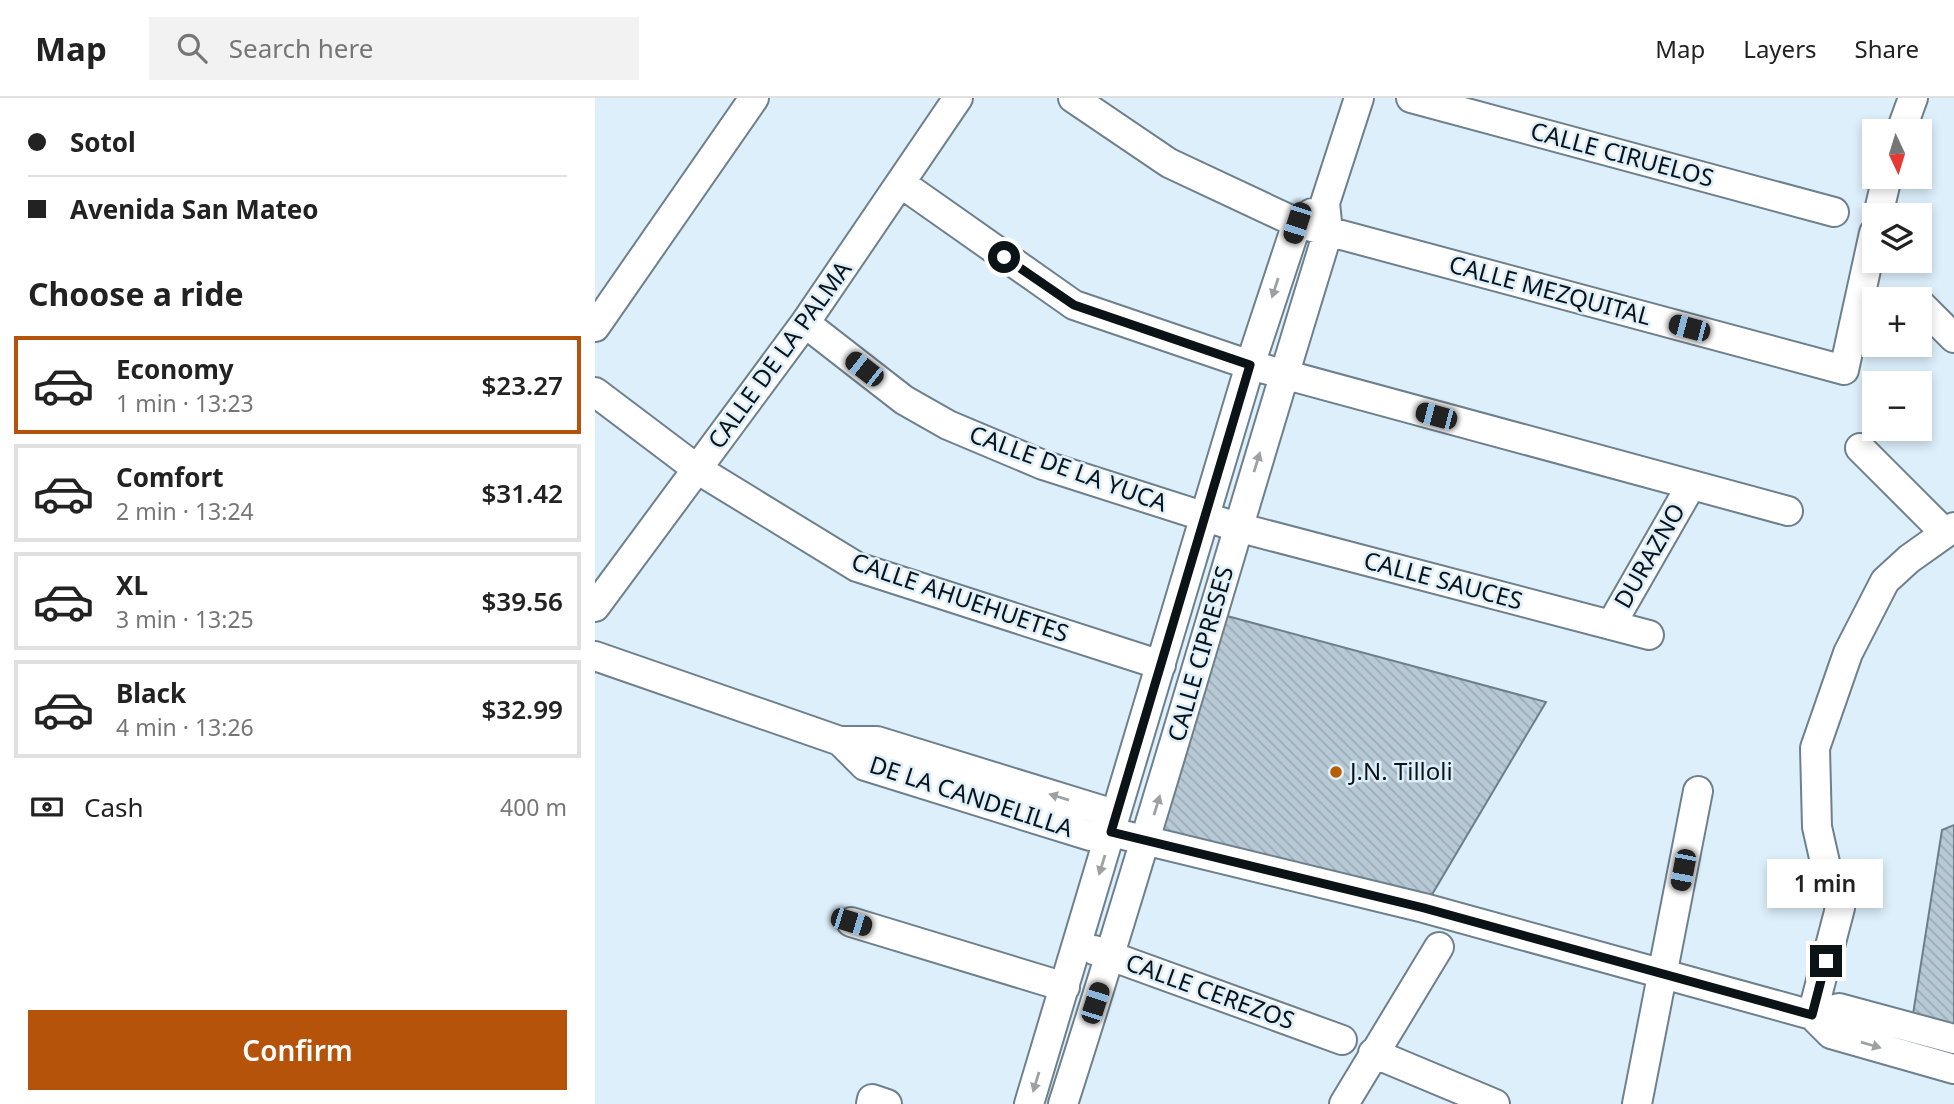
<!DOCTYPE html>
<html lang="en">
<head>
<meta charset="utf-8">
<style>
  :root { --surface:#fff; --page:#f2f2f2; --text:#222; --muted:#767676; --line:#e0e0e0; --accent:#b45309 }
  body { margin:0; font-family:"Noto Sans",sans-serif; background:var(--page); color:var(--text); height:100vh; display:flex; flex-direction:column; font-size:26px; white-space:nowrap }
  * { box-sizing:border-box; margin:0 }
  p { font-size:23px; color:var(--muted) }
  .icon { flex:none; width:38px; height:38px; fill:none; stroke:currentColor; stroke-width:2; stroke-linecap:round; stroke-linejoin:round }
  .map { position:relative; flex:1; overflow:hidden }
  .panel { display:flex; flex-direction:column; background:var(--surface); width:595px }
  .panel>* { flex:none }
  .hud { display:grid; align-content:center; height:154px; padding:0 28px; background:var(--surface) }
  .needle { width:46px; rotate:176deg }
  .fabs { position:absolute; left:1267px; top:21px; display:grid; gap:14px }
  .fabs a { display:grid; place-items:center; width:70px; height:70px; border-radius:0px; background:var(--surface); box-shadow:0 4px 10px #0003; font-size:35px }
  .end { position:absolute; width:32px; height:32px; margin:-16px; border:9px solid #0c1317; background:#fff; box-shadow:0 0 0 4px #fff }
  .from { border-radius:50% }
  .bubble { position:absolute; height:49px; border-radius:0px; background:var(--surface); box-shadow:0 4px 10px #0003; font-size:23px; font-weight:600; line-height:49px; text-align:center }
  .car { position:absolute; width:21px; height:42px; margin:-21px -10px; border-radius:9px; box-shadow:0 0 5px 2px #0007; background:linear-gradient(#222 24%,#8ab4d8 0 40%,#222 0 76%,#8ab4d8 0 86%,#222 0) }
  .hud b { display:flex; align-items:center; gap:24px; height:66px; font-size:26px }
  .hud b+b { border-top:2px solid var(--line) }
  .hud i { width:18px; height:18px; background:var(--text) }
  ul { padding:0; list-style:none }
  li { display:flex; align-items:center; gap:21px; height:98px; margin:0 14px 10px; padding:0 14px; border:4px solid var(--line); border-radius:0px }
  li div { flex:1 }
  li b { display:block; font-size:26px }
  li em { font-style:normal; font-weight:600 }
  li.selected { border-color:var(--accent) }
  li>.icon { width:63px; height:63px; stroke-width:1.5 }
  h2 { padding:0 28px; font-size:32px; line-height:84px }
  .pay { display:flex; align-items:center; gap:18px; height:77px; padding:0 28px; font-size:26px }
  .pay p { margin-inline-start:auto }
  .cta { display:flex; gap:14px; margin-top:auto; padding:14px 28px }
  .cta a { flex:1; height:80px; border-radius:0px; background:var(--accent); color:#fff; font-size:28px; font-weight:600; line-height:80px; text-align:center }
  header { display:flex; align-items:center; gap:42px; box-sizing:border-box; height:98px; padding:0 35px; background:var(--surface); border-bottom:2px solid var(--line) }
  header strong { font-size:33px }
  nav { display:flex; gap:38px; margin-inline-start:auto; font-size:24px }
  .search { width:490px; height:63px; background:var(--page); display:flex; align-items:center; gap:18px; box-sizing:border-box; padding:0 24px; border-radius:0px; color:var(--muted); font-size:26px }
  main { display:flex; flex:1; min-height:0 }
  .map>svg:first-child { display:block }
  .building { fill:url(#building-back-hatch); stroke:#6d7f8a; stroke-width:2 }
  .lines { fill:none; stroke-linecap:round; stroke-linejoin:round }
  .minor-casing { stroke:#6e808b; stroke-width:32 }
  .minor { stroke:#fff; stroke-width:28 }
  .oneway { fill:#9ea1a2 }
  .route { stroke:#0c1317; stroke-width:9 }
  .poi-dot { fill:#b85e00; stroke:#dceffb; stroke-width:2.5 }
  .labels { text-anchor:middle; stroke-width:5; stroke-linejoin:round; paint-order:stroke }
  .street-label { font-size:24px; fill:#0c1317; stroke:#dceffb }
  .poi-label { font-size:24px; fill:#0c1317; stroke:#dceffb; text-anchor:start }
</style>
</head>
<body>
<header>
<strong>Map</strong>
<div class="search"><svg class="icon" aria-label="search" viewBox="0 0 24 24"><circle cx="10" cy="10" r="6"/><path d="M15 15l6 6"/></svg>Search here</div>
<nav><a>Map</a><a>Layers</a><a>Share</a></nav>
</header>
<main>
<section class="panel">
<div class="hud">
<b><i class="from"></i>Sotol</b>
<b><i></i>Avenida San Mateo</b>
</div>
<h2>Choose a ride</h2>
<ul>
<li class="selected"><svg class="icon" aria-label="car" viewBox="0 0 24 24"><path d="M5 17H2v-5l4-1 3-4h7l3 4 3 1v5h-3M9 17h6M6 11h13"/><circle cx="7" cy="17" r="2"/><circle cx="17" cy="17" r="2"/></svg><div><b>Economy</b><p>1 min · 13:23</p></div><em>$23.27</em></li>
<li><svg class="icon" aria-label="car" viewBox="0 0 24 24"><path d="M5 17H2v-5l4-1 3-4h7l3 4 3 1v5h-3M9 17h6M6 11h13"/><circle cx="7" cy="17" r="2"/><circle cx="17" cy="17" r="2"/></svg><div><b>Comfort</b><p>2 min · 13:24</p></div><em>$31.42</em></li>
<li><svg class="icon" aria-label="car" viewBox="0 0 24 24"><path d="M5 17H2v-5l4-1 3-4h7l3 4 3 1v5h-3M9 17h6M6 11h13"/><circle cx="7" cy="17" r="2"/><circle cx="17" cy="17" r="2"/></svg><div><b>XL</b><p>3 min · 13:25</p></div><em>$39.56</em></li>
<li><svg class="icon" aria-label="car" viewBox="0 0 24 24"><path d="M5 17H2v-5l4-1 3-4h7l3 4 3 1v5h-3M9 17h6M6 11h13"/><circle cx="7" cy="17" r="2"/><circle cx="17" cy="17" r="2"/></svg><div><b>Black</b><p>4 min · 13:26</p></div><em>$32.99</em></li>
</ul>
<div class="pay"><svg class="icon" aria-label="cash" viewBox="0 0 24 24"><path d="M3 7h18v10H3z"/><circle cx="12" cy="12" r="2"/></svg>Cash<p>400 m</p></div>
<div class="cta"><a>Confirm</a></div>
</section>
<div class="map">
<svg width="1359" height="1006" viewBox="0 0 1359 1006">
  <defs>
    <pattern id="building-back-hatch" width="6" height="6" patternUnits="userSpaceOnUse" patternTransform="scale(1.75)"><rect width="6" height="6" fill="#b7c9d5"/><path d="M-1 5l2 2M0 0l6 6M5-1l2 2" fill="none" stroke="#9cacb6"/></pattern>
  </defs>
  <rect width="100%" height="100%" fill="#dceffb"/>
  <path class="building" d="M621 515 951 604 829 810 550 743Z
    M1359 727V941L1316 929 1347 732Z"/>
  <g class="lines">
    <defs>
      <path id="minor" d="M478 0 574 65 702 125 1249 272 1279 135
        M816 0 1239 114
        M1306 33 1318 0
        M307 86 479 207 655 267 1193 413
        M1283 117 1292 79
        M1325 206 1359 240
        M210 225 309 302 353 327 448 367 642 429 1054 537
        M0 229 159 0
        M0 294 102 371 262 469 566 567
        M1265 350 1349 434
        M0 509 210 225 363 0
        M1016 527 1095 389
        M0 558 245 643H282L506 712 516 734
        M245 643 270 668 495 738 516 734 829 810 1217 917 1244 910 1359 941
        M256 824 470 889
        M499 852 747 942
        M1217 917 1245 810 1234 782 1222 729 1220 650 1253 555 1290 483 1314 461 1359 429
        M1217 917 1236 936 1359 971
        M778 955 900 1006
        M276 1006 277 1001 292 1006
        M434 1006 655 267 702 125 717 115
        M468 1006C561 717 643 424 733 134L730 105 764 0
        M749 1006 844 849
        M1042 1006 1103 693"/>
    </defs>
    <use href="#minor" class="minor-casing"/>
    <use href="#minor" class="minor"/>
  </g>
  <defs><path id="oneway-solid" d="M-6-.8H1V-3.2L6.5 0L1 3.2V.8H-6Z" transform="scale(1.75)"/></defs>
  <g class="oneway">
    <use href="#oneway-solid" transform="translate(680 190) rotate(108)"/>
    <use href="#oneway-solid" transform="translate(662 364) rotate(-73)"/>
    <use href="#oneway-solid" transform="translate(464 699) rotate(-163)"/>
    <use href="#oneway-solid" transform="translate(562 707) rotate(-73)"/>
    <use href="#oneway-solid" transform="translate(507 767) rotate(107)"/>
    <use href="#oneway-solid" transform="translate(1276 947) rotate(16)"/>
    <use href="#oneway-solid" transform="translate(441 984) rotate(107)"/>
  </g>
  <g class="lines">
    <path class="route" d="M409 159 479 207 655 267 516 734 829 810 1217 917 1231 863"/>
  </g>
  <circle class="poi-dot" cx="741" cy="674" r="7"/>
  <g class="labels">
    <g class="street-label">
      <text transform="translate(1027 57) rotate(15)" y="8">CALLE CIRUELOS</text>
      <text transform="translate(955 193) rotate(15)" y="8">CALLE MEZQUITAL</text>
      <text transform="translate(185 257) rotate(-54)" y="8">CALLE DE LA PALMA</text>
      <text transform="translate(473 371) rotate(20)" y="8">CALLE DE LA YUCA</text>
      <text transform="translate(1055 458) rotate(-60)" y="8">DURAZNO</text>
      <text transform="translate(848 483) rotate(15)" y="8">CALLE SAUCES</text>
      <text transform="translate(365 500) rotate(19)" y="8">CALLE AHUEHUETES</text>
      <text transform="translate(606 556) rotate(-74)" y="8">CALLE CIPRESES</text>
      <text transform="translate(376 699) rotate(18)" y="8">DE LA CANDELILLA</text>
      <text transform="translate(615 894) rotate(20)" y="8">CALLE CEREZOS</text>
    </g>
    <g class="poi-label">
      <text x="755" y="682">J.N. Tilloli</text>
    </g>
  </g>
</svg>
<div class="fabs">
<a><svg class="needle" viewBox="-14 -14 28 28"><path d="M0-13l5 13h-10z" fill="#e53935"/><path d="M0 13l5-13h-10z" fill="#767676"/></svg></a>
<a><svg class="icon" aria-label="layers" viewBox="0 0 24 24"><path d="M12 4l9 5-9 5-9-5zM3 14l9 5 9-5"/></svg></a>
<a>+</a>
<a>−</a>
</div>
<i class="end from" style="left:409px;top:159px"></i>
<i class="end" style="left:1231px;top:863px"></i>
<div class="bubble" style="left:1172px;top:761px;width:116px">1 min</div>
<i class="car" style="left:702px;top:125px;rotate:198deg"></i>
<i class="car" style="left:1094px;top:230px;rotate:285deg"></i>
<i class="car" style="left:269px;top:271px;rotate:308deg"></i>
<i class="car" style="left:841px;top:318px;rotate:285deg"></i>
<i class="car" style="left:1088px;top:772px;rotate:191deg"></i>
<i class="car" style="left:256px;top:824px;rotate:107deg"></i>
<i class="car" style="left:500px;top:905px;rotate:18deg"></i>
</div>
</main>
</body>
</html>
